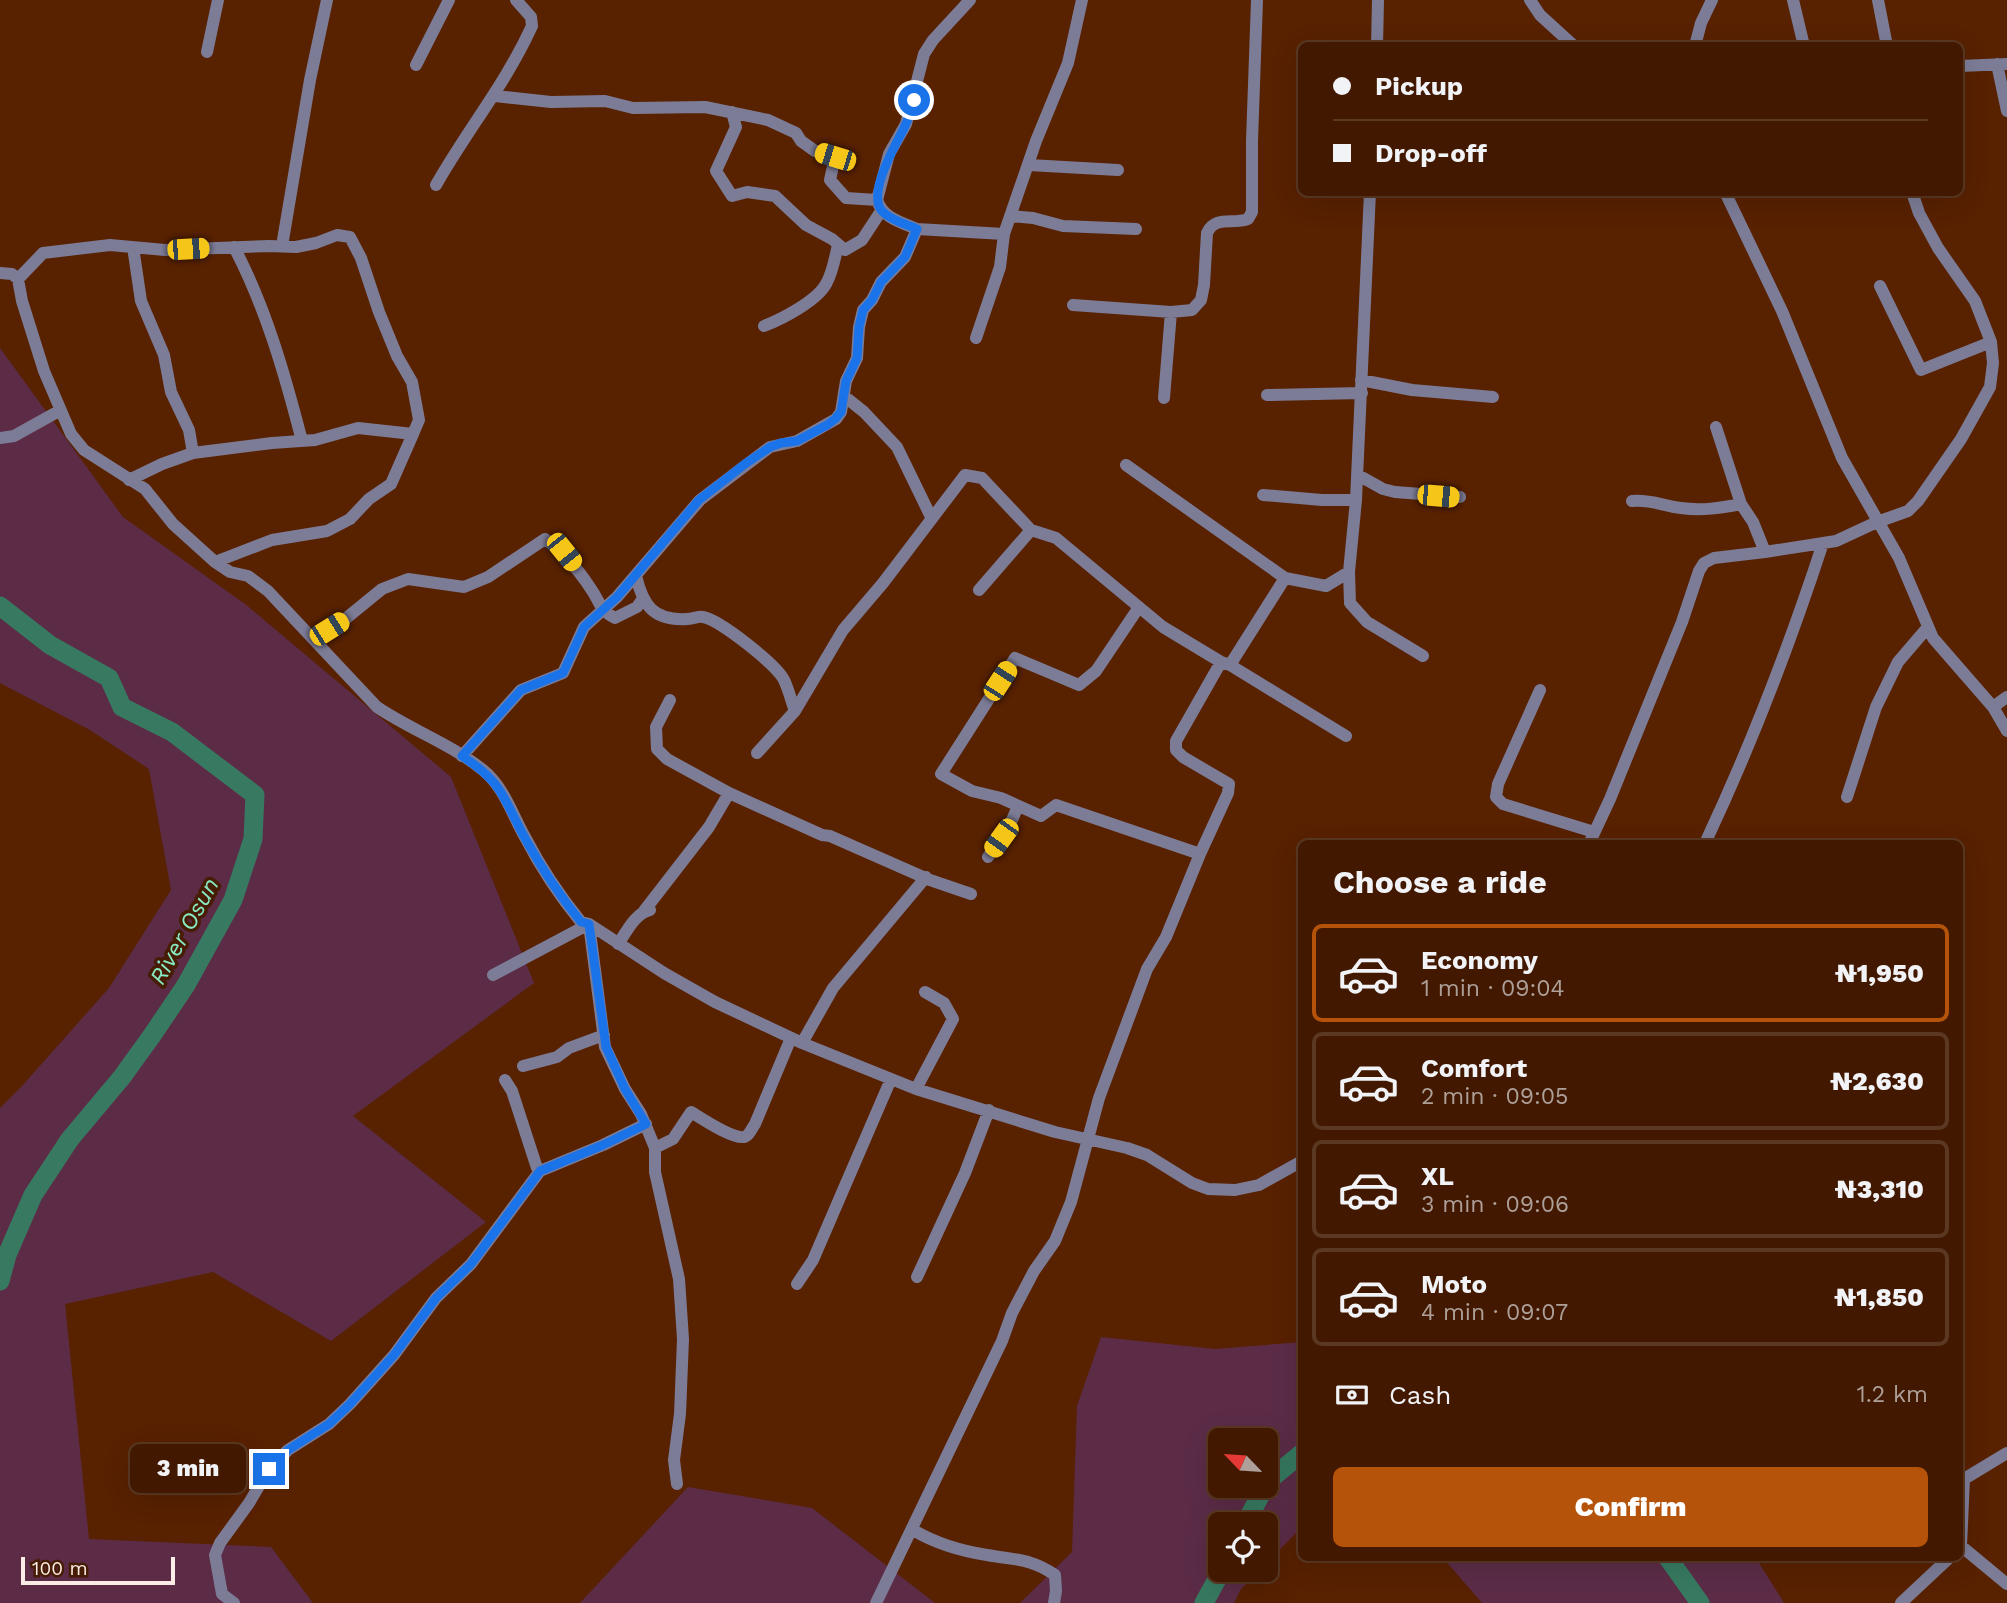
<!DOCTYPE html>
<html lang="en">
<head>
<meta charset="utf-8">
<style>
  :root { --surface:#421900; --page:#4c260f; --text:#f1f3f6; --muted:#aea099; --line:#5a3822; --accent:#b45309 }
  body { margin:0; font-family:"Work Sans",sans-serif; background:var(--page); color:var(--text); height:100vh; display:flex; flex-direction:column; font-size:26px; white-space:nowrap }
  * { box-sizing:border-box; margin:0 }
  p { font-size:23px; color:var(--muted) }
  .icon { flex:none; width:38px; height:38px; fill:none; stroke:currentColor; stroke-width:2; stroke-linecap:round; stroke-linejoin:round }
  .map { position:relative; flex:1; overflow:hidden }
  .sheet { position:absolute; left:1298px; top:840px; width:665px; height:721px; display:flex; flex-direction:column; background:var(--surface); border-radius:10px; box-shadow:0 7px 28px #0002,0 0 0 2px var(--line) }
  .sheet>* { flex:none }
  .banner { position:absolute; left:1298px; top:42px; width:665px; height:154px; border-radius:10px; box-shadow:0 7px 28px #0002,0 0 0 2px var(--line); display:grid; align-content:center; height:154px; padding:0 35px; background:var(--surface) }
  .needle { width:46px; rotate:295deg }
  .fabs { position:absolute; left:1208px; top:1428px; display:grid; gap:14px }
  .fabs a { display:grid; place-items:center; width:70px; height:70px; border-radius:10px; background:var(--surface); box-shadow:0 7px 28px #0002,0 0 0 2px var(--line); font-size:35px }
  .scale { position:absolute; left:21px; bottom:18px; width:154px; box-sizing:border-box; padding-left:7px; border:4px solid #fbece5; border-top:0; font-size:19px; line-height:24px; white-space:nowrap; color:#fbece5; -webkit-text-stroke:5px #471c04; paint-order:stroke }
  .end { position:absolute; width:32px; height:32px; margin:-16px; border:9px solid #1a73e8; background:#fff; box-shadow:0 0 0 4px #fff }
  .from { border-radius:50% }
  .bubble { position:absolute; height:49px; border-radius:10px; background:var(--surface); box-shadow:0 7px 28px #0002,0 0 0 2px var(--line); font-size:23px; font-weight:800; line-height:49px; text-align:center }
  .car { position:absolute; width:21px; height:42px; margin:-21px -10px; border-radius:9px; box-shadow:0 0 5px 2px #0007; background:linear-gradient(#f5c518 24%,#345 0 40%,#f5c518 0 76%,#345 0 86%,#f5c518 0) }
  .banner b { display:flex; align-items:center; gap:24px; height:66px; font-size:26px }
  .banner b+b { border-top:2px solid var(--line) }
  .banner i { width:18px; height:18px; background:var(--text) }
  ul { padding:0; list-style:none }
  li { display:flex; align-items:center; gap:21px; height:98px; margin:0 14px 10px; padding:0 21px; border:4px solid var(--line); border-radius:10px }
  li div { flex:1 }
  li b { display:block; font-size:26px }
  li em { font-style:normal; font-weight:800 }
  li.on { border-color:var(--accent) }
  li>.icon { width:63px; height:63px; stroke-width:1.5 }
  h2 { padding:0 35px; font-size:32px; line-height:84px }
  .pay { display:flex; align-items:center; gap:18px; height:77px; padding:0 35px; font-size:26px }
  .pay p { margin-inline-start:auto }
  .primary-button { display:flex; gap:14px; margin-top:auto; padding:14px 35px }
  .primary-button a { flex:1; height:80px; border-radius:10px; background:var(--accent); color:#fff; font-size:28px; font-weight:800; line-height:80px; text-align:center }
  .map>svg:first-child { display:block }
  .green { fill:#5c2c47; fill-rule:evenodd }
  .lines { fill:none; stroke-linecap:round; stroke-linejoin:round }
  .river { stroke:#377a61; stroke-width:19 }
  .minor { stroke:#7d7c97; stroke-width:12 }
  .route { stroke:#1a73e8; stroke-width:9 }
  .labels { text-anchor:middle; stroke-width:7; stroke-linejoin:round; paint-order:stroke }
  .water-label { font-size:23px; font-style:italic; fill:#88ebc4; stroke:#471c04 }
</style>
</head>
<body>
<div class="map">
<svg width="2007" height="1603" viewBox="0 0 2007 1603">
  <rect width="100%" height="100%" fill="#582100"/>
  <path class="green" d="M0 348 123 517 245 604 451 777 534 983 353 1116 486 1222 331 1341 213 1272 65 1304 89 1539 271 1547 313 1603H0V1108L22 1086 109 988 171 890 149 769 90 730 0 683Z
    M1101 1337 1215 1349 1302 1342V1527L1265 1564V1524H1220V1570H1260L1241 1589 1234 1603H1020L1072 1552 1077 1406ZM1220 1440H1265V1486H1220Z
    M688 1487 812 1508 935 1603H580Z
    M1443 1558H1756L1784 1603H1482Z"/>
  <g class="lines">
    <path class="river" d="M0 606 50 645 109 678 122 707 172 732 255 795 253 839 233 900 186 985 153 1034 122 1077 70 1139 33 1195 7 1255 0 1281
      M1245 1524 1268 1481 1302 1453
      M1668 1558 1700 1603
      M1204 1603 1222 1570"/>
    <path class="minor" d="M1530 0 1540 15 1574 46
      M1793 0 1804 46
      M1878 0 1887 46
      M1377 46 1378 0
      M1695 46 1701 23 1712 0
      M207 52 218 0
      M1997 64 2007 111
      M416 65 449 0
      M1960 66 2007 64
      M732 112 736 127 716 171 732 196 747 192 775 196 806 225 832 239 845 250 862 240 881 211
      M1029 165 1118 170
      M436 185C467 130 505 85 532 26L531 17 516 0
      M1370 192 1356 500 1349 572 1350 603 1367 622 1423 656
      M1725 192 1782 311 1842 458 1899 558 1933 638 1993 707 2007 731
      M877 200 889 154 906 124 924 54 933 40 970 0
      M1011 216 1033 218 1063 226 1136 229
      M917 229 1004 234
      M282 246 310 80 327 0
      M133 247 141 301 164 355 171 392 189 430 193 453
      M234 247C266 308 285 375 302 441
      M0 273 12 274 18 279 22 301 44 371 71 434 84 450 145 489 173 524 215 562 230 572 248 576 268 591 377 707C411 730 451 744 483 770 504 787 512 814 525 837 541 868 559 895 581 922L589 924 664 973 715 1002 802 1043 916 1089 1055 1132 1127 1148 1147 1155 1192 1183 1208 1189 1235 1190 1259 1185 1302 1161
      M18 279 43 253 110 245 165 250 269 246 296 247 316 243 337 235 350 237 361 258 379 312 397 356 412 382 419 420 413 434 358 428 315 440 272 443 193 453 162 464 129 480
      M1880 286 1921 370 1991 342 1975 301 1938 248 1919 213 1912 192
      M1073 305 1171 312
      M764 326C782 319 819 300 827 282 833 271 835 257 838 245
      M976 338 1000 267 1004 234 1036 141 1068 63 1082 0
      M1361 380 1412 390 1493 397
      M1267 395 1362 393
      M844 396 864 412 897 447 931 517
      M1164 398 1171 312 1192 310 1201 300 1204 285 1207 233C1215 215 1233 225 1248 219L1252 212V141L1257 0
      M1716 427 1741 504 1753 522 1765 552
      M0 438 14 436 59 411
      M1126 465 1285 578 1326 586 1349 572
      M1358 475 1383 489 1395 492 1460 497
      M1263 495 1322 500H1356
      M1632 501C1650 499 1663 506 1681 508 1702 511 1720 508 1741 504
      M215 562 272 540 327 531 350 519 369 499 391 484 413 434
      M636 576C643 605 653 621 687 619 692 619 699 616 703 617 720 620 777 665 784 680 789 690 791 701 795 711
      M979 590 1031 530 1056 538 1163 627 1221 662
      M1139 607 1096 671 1079 685 1015 658 941 774 972 791 1001 798 1041 816 1056 805 1200 854
      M313 639 344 620 382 589 408 579 464 587 488 577 545 539C565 553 578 569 591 589 601 603 598 609 615 618L637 607 642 600
      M1230 665 1346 736
      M1540 690 1498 784 1496 797 1503 804 1594 832
      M670 700 656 727 657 749 667 759 729 793 822 835 830 836 930 880 971 894
      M1993 707 2007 697
      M757 753 795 711 843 630 883 583 965 475 982 478 1031 530
      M462 756 521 690 563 673 584 627 617 597 700 500 770 447 797 441 836 419 841 412 846 381 857 358 859 327 863 310 872 300 881 282 905 257 917 229C900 222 883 218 877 200L846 198 830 180 835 157 815 151 801 141 796 133 768 120 705 107 633 108 605 101 551 102 495 96
      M1847 797 1876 707 1898 662 1928 627
      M1707 839C1752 743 1790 644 1823 543
      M1589 844 1610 799 1682 622 1699 571 1704 563 1714 558 1765 552 1836 541 1877 522 1908 511 1918 501 1961 439 1990 387 1993 363 1991 342
      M988 857 1012 820 1018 806
      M644 911 709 827 729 793
      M589 924 605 1047 625 1089 641 1114 655 1148V1172L679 1279 683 1339 680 1414 674 1460 677 1484
      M618 944C626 933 635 913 650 910
      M493 975 589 924
      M802 1043 833 988 926 877
      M523 1066 557 1057 569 1048 604 1035
      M505 1080 512 1091 537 1168 540 1171 603 1145 646 1124
      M916 1089 953 1019 944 1003 925 992
      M655 1148 673 1139 691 1112C701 1118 732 1139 744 1137 749 1136 752 1128 755 1124L791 1038
      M917 1277 965 1173 989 1110
      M797 1284 813 1260 891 1079
      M1960 1476 1964 1479 2007 1453
      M1964 1479 1961 1546 2007 1584
      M913 1530C935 1543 961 1551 987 1555 1014 1560 1031 1558 1055 1575L1056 1591 1054 1603
      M234 1603 222 1594 215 1555 220 1543 249 1503 269 1469 288 1450 329 1424 350 1404 394 1355 436 1298 471 1264 540 1171
      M876 1603 1002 1341 1012 1313 1034 1271 1055 1241 1071 1202 1099 1098 1147 969 1166 937 1200 854 1228 793 1229 784 1183 757 1176 750V741L1221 662 1230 665 1285 578
      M1901 1603 1949 1558"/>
  </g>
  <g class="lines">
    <path class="route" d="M269 1469 288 1450 329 1424 350 1404 394 1355 436 1298 471 1264 540 1171 603 1145 646 1124 625 1089 606 1047 589 924 581 922C560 896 542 869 526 840 503 799 505 784 462 756L521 690 563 673 584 627 617 597 699 500 745 464 770 447 781 443 797 441 827 425 835 419 841 412 846 381 857 358 859 327 863 310 872 300 881 282 905 257 917 229C906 224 892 221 883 212 865 195 897 143 905 126 909 118 911 108 914 100"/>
  </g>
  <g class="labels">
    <g class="water-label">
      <text transform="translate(184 931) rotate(-61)" y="8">River Osun</text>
    </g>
  </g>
</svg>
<div class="fabs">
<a><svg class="needle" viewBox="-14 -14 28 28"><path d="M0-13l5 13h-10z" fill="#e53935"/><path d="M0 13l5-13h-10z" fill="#aea099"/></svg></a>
<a><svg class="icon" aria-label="locate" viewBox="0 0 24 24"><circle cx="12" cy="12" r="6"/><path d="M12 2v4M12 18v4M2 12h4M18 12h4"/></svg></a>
</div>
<div class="scale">100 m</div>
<i class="end from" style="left:914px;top:100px"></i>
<i class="end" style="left:269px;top:1469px"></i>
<div class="bubble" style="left:130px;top:1444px;width:116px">3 min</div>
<i class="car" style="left:835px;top:157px;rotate:287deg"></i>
<i class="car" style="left:188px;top:249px;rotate:87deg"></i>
<i class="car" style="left:1438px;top:496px;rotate:95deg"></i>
<i class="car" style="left:564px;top:552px;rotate:141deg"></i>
<i class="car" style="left:329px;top:629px;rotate:58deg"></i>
<i class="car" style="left:1000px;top:681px;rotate:33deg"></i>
<i class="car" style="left:1001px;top:838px;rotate:216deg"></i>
<div class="banner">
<b><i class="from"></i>Pickup</b>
<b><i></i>Drop-off</b>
</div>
<section class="sheet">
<h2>Choose a ride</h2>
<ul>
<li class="on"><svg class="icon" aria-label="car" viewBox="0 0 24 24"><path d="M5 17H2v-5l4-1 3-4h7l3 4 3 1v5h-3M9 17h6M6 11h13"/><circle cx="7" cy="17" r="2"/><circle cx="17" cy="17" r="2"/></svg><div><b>Economy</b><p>1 min · 09:04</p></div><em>₦1,950</em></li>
<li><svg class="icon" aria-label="car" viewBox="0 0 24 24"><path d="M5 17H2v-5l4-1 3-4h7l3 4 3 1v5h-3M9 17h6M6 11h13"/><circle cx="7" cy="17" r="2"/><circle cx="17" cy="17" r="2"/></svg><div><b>Comfort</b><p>2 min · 09:05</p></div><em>₦2,630</em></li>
<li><svg class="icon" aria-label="car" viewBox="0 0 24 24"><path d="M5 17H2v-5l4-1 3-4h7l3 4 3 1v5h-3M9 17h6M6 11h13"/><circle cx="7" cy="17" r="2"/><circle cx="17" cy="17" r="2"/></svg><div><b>XL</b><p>3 min · 09:06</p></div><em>₦3,310</em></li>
<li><svg class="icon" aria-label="car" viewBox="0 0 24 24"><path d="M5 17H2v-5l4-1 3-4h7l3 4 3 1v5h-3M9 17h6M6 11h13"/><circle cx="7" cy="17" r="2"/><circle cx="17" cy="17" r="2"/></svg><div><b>Moto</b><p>4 min · 09:07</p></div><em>₦1,850</em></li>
</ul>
<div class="pay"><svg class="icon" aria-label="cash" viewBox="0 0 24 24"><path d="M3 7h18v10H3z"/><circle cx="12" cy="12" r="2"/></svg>Cash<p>1.2 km</p></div>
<div class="primary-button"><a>Confirm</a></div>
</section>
</div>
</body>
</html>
